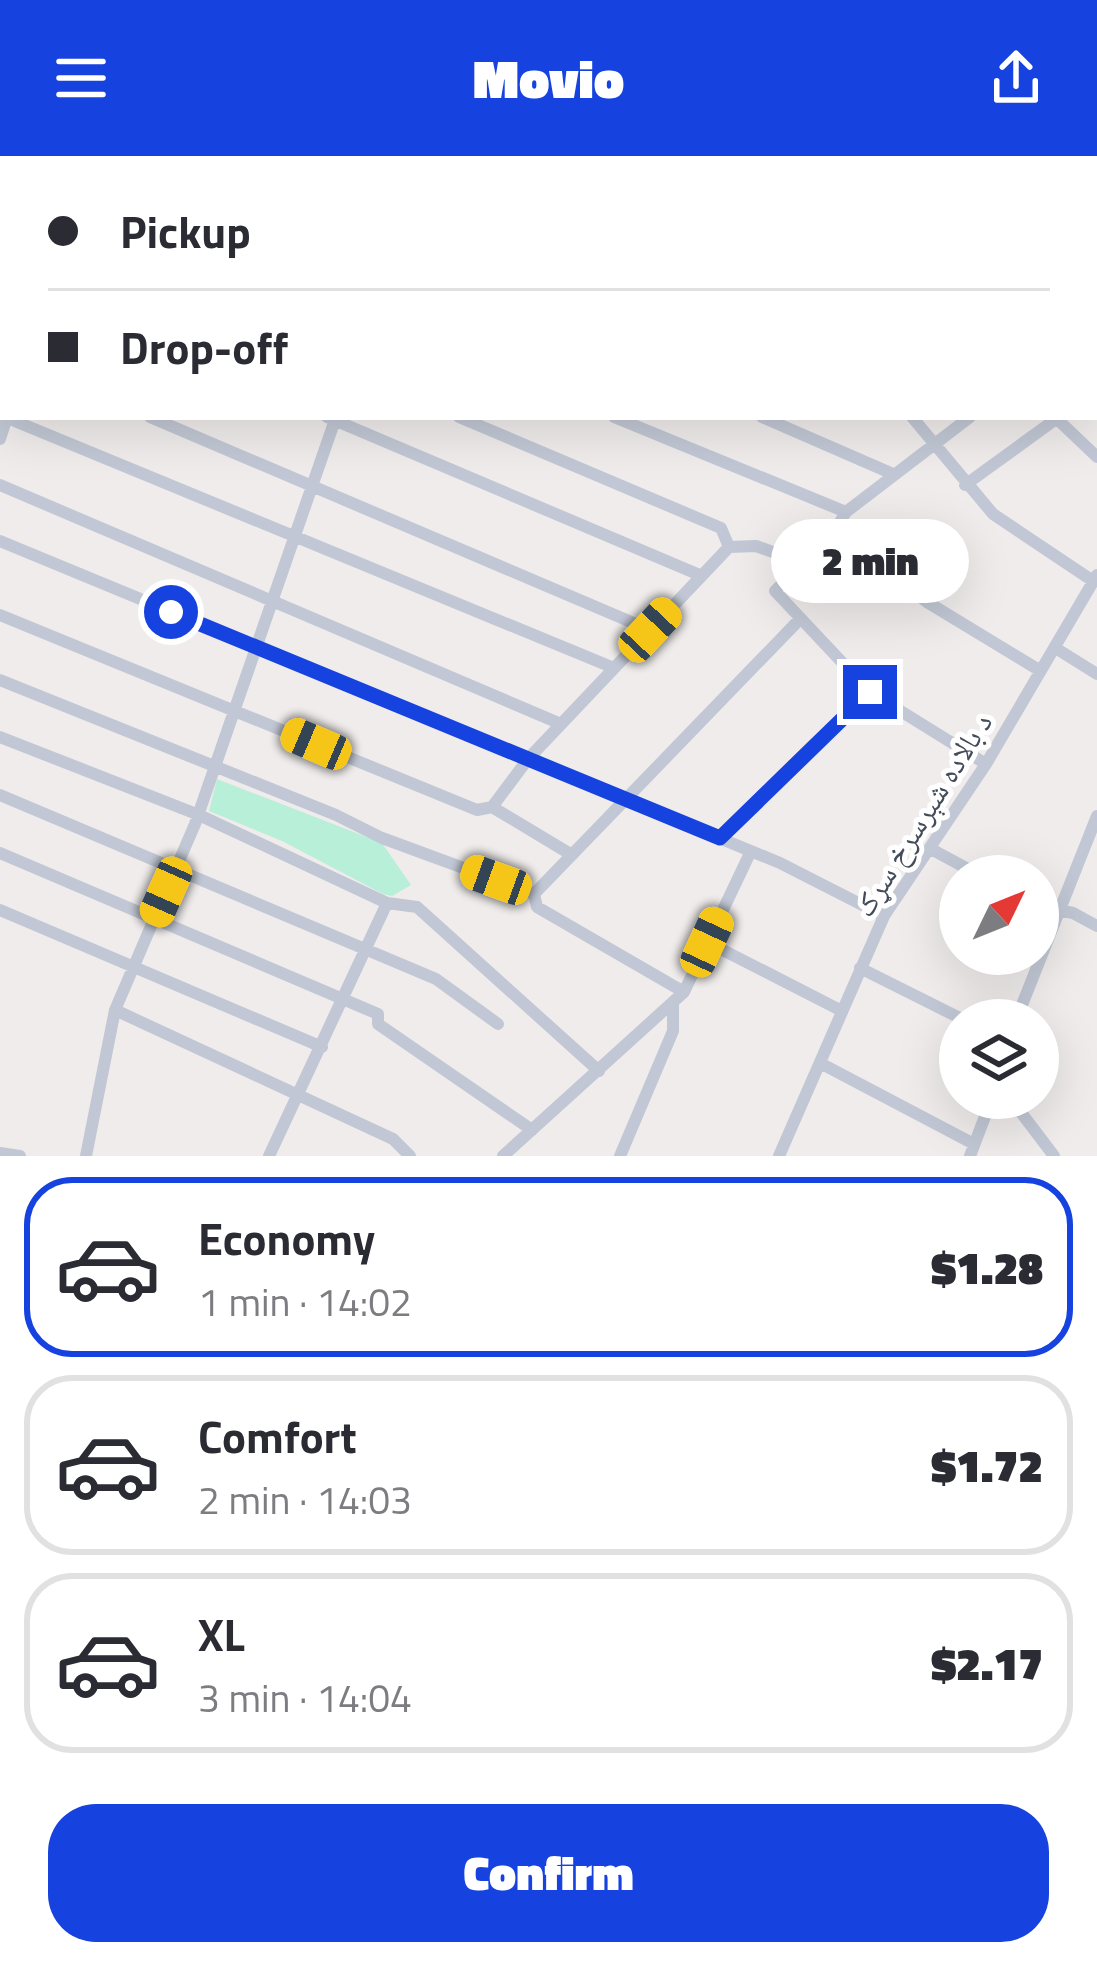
<!DOCTYPE html>
<html lang="en">
<head>
<meta charset="utf-8">
<style>
  :root { --surface:#fff; --page:#f7f7f7; --text:#2b2b33; --muted:#7c7c81; --line:#e1e1e2; --accent:#1642df }
  body { margin:0; font-family:"Titillium Web","Noto Naskh Arabic",sans-serif; background:var(--page); color:var(--text); height:100vh; display:flex; flex-direction:column; font-size:45px; white-space:nowrap }
  * { box-sizing:border-box; margin:0 }
  p { font-size:39px; color:var(--muted) }
  .icon { flex:none; width:66px; height:66px; fill:none; stroke:currentColor; stroke-width:2; stroke-linecap:round; stroke-linejoin:round }
  .map { position:relative; height:1000px; overflow:hidden }
  .side { display:flex; flex-direction:column; background:var(--surface); flex:1 }
  .side>* { flex:none }
  .banner { position:absolute; left:0px; top:0px; width:1098px; height:264px; box-shadow:0 12px 48px #0002; display:grid; align-content:center; height:264px; padding:0 48px; background:var(--surface) }
  .needle { width:78px; rotate:47deg }
  .buttons { position:absolute; left:939px; top:699px; display:grid; gap:24px }
  .buttons a { display:grid; place-items:center; width:120px; height:120px; border-radius:50%; background:var(--surface); box-shadow:0 12px 48px #0002; font-size:60px }
  .end { position:absolute; width:54px; height:54px; margin:-27px; border:15px solid #1642df; background:#fff; box-shadow:0 0 0 6px #fff }
  .from { border-radius:50% }
  .bubble { position:absolute; height:84px; border-radius:42px; background:var(--surface); box-shadow:0 12px 48px #0002; font-size:39px; font-weight:800; line-height:84px; text-align:center }
  .car { position:absolute; width:36px; height:72px; margin:-36px -18px; border-radius:15px; box-shadow:0 0 9px 3px #0007; background:linear-gradient(#f5c518 24%,#345 0 40%,#f5c518 0 76%,#345 0 86%,#f5c518 0) }
  .banner b { display:flex; align-items:center; gap:42px; height:114px; font-size:45px }
  .banner b+b { border-top:3px solid var(--line) }
  .banner i { width:30px; height:30px; background:var(--text) }
  ul { padding:21px 0 0; list-style:none }
  li { display:flex; align-items:center; gap:36px; height:180px; margin:0 24px 18px; padding:0 24px; border:6px solid var(--line); border-radius:48px }
  li div { flex:1 }
  li b { display:block; font-size:45px }
  li em { font-style:normal; font-weight:800 }
  li.active { border-color:var(--accent) }
  li>.icon { width:108px; height:108px; stroke-width:1.5 }
  .primary-button { display:flex; gap:24px; margin-top:auto; padding:24px 48px }
  .primary-button a { flex:1; height:138px; border-radius:48px; background:var(--accent); color:#fff; font-size:48px; font-weight:800; line-height:138px; text-align:center }
  header { display:flex; justify-content:space-between; align-items:center; height:156px; padding:0 48px; background:var(--accent); color:#fff; font-size:54px; font-weight:800 }
  .map>svg:first-child { display:block }
  .green { fill:#b8efd9 }
  .lines { fill:none; stroke-linecap:round; stroke-linejoin:round }
  .street { stroke:#c1c7d4; stroke-width:12 }
  .route { stroke:#1642df; stroke-width:15 }
  .labels { text-anchor:middle; stroke-width:10; stroke-linejoin:round; paint-order:stroke }
  .street-label { font-size:30px; fill:#444b59; stroke:#fff }
</style>
</head>
<body>
<header><svg class="icon" aria-label="menu" viewBox="0 0 24 24"><path d="M4 6h16M4 12h16M4 18h16"/></svg>Movio<svg class="icon" aria-label="share" viewBox="0 0 24 24"><path d="M12 15V3M7 8l5-5 5 5M5 13v7h14v-7"/></svg></header>
<div class="map">
<svg width="1097" height="1000" viewBox="0 0 1097 1000">
  <rect width="100%" height="100%" fill="#efeceb"/>
  <path class="green" d="M217 623 382 687 411 729 392 740 383 738 282 685 209 655Z"/>
  <g class="lines">
    <path class="street" d="M139 0 146 3
      M301 0 308 3
      M455 0 462 3
      M611 0 619 3
      M734 0 737 3
      M1095 0 1097 2
      M0 3 3 4
      M90 3 91 0
      M416 3 417 0
      M664 3 668 0
      M1095 62 1097 60
      M0 70 3 71
      M1095 77 1097 79
      M0 122 3 123
      M1095 170 1097 168
      M0 197 3 198
      M5 261 614 512
      M150 261 650 474
      M327 261 702 420
      M459 261 721 372 729 391
      M614 261 846 356
      M762 261 893 318
      M912 261 993 358 1093 425
      M1055 261 1097 301
      M0 283 7 261
      M0 329 561 568
      M965 329 1056 263
      M834 376 927 446 1039 514
      M0 385 780 707 884 760
      M803 407 775 435 870 536 986 608
      M0 459 477 654 492 651 572 699
      M1057 493 1097 518
      M0 524 336 659 382 682 534 738 537 751 684 836
      M0 581 199 659 387 747 417 751 599 915
      M0 639 436 823 498 868
      M492 651 528 603 729 391 756 390 803 407 834 376 846 356 970 261
      M720 682 870 536
      M931 693 981 720
      M0 697 378 858V868L532 974
      M534 738 800 463
      M1038 750 1073 757 1097 770
      M0 754 322 891
      M707 786 842 855
      M860 812 964 864
      M115 854 393 983 410 1000
      M1016 864 1097 660
      M820 907 974 988
      M1010 942 1054 1000
      M0 997 20 1000
      M86 1000 115 854 195 668 336 261
      M269 1000 387 747
      M503 1000 684 836 751 695
      M620 1000 673 875V847
      M779 1000 884 760 986 608 1097 419
      M970 1000 992 942"/>
  </g>
  <g class="lines">
    <path class="route" d="M171 456 720 682 870 536"/>
  </g>
  <g class="labels">
    <g class="street-label">
      <text transform="translate(923 659) rotate(-58)" y="10">د بالاده شېرسرخ سړک</text>
    </g>
  </g>
</svg>
<div class="buttons">
<a><svg class="needle" viewBox="-14 -14 28 28"><path d="M0-13l5 13h-10z" fill="#e53935"/><path d="M0 13l5-13h-10z" fill="#7c7c81"/></svg></a>
<a><svg class="icon" aria-label="layers" viewBox="0 0 24 24"><path d="M12 4l9 5-9 5-9-5zM3 14l9 5 9-5"/></svg></a>
</div>
<i class="end from" style="left:171px;top:456px"></i>
<i class="end" style="left:870px;top:536px"></i>
<div class="bubble" style="left:771px;top:363px;width:198px">2 min</div>
<i class="car" style="left:650px;top:474px;rotate:43deg"></i>
<i class="car" style="left:316px;top:588px;rotate:293deg"></i>
<i class="car" style="left:496px;top:724px;rotate:290deg"></i>
<i class="car" style="left:166px;top:736px;rotate:204deg"></i>
<i class="car" style="left:707px;top:786px;rotate:25deg"></i>
<div class="banner">
<b><i class="from"></i>Pickup</b>
<b><i></i>Drop-off</b>
</div>
</div>
<section class="side">
<ul>
<li class="active"><svg class="icon" aria-label="car" viewBox="0 0 24 24"><path d="M5 17H2v-5l4-1 3-4h7l3 4 3 1v5h-3M9 17h6M6 11h13"/><circle cx="7" cy="17" r="2"/><circle cx="17" cy="17" r="2"/></svg><div><b>Economy</b><p>1 min · 14:02</p></div><em>$1.28</em></li>
<li><svg class="icon" aria-label="car" viewBox="0 0 24 24"><path d="M5 17H2v-5l4-1 3-4h7l3 4 3 1v5h-3M9 17h6M6 11h13"/><circle cx="7" cy="17" r="2"/><circle cx="17" cy="17" r="2"/></svg><div><b>Comfort</b><p>2 min · 14:03</p></div><em>$1.72</em></li>
<li><svg class="icon" aria-label="car" viewBox="0 0 24 24"><path d="M5 17H2v-5l4-1 3-4h7l3 4 3 1v5h-3M9 17h6M6 11h13"/><circle cx="7" cy="17" r="2"/><circle cx="17" cy="17" r="2"/></svg><div><b>XL</b><p>3 min · 14:04</p></div><em>$2.17</em></li>
</ul>
<div class="primary-button"><a>Confirm</a></div>
</section>
</body>
</html>
